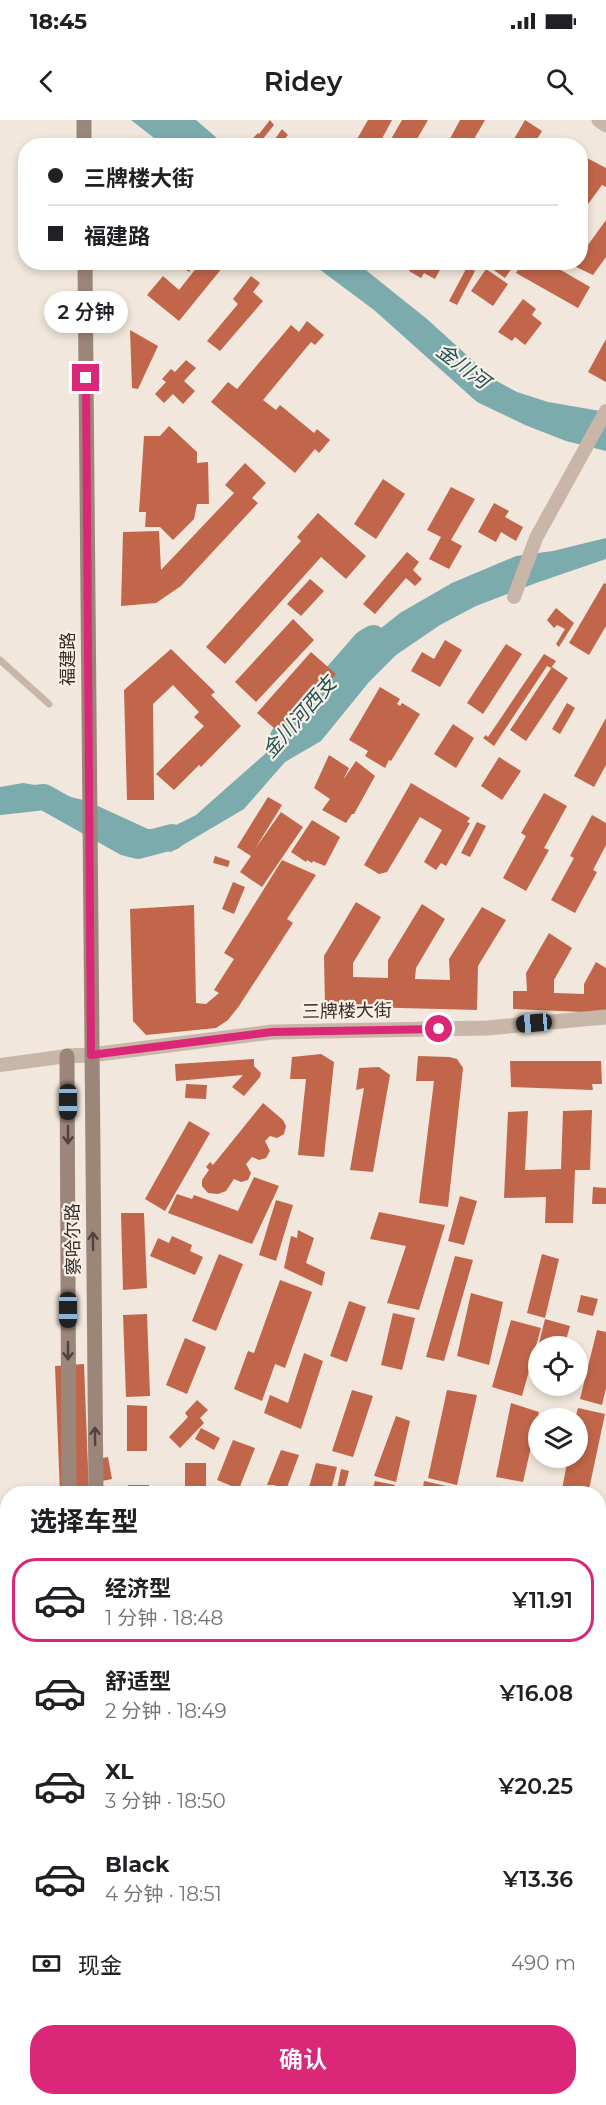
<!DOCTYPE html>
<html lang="zh">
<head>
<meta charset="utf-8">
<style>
  :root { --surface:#fff; --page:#f2f2f2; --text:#202124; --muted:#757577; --line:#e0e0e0; --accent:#db2777 }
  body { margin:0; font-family:Montserrat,"Noto Sans SC",sans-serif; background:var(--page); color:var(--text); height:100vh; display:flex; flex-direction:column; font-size:22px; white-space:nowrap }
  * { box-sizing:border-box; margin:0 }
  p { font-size:20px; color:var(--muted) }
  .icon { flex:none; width:33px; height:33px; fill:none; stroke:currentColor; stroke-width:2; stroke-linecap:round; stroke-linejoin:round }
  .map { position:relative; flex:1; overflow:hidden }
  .drawer { position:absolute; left:0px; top:1366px; width:606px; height:620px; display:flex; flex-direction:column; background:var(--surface); border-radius:24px 24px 0 0; box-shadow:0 3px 9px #0003 }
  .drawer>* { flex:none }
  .top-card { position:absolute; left:18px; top:18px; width:570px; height:132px; border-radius:24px; box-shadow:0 3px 9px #0003; display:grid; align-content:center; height:132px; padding:0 30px; background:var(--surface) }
  .buttons { position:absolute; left:528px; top:1216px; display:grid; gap:12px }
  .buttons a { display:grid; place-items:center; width:60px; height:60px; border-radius:50%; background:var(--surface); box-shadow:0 3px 9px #0003; font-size:30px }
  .end { position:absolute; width:27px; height:27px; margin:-14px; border:8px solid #db2777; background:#fff; box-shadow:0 0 0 3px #fff }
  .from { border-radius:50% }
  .bubble { position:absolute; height:42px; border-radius:21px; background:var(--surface); box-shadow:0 3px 9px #0003; font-size:20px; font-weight:600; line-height:42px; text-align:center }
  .car { position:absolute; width:18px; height:36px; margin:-18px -9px; border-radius:8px; box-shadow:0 0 4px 2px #0007; background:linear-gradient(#222 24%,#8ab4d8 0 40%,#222 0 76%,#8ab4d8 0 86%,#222 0) }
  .top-card b { display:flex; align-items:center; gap:21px; height:57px; font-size:22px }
  .top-card b+b { border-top:2px solid var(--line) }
  .top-card i { width:15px; height:15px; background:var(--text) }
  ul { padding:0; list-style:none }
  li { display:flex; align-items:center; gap:18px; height:84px; margin:0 12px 9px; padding:0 18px; border:3px solid transparent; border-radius:24px }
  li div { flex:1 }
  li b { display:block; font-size:22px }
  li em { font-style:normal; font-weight:600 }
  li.active { border-color:var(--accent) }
  li>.icon { width:54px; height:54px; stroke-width:1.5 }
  h2 { padding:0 30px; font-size:27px; line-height:72px }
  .pay { display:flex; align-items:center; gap:15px; height:66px; padding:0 30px; font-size:22px }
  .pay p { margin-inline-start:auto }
  .cta { display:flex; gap:12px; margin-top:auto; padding:12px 30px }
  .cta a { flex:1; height:69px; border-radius:24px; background:var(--accent); color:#fff; font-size:24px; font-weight:600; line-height:69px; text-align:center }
  .status { display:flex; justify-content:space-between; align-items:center; height:42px; padding:0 30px; background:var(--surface); direction:ltr }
  .status svg { height:16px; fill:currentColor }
  header { display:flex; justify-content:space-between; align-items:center; height:78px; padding:0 30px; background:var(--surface); font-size:27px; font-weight:600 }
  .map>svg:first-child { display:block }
  .water { fill:#7cabad }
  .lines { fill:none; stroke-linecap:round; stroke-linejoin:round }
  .river { stroke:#7cabad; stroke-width:26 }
  .building { fill:#c1664a }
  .service { stroke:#c8b7a8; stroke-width:7 }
  .minor { stroke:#c8b7a8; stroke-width:14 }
  .tertiary { stroke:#c8b7a8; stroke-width:15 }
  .secondary { stroke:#9c867a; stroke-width:15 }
  .primary { stroke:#77635a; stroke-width:15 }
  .oneway { stroke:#50423c }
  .route { stroke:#db2777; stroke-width:8 }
  .labels { text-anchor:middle; stroke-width:4.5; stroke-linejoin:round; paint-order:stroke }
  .street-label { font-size:18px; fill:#362c28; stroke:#f9f1e8 }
  .water-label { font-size:20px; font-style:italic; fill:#1f5255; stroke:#f9f1e8 }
</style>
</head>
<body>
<div class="status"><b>18:45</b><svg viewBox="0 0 49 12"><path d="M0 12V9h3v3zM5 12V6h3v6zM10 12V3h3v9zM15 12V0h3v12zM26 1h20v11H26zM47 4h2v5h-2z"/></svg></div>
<header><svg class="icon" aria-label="back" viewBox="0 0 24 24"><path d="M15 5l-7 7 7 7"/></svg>Ridey<svg class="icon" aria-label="search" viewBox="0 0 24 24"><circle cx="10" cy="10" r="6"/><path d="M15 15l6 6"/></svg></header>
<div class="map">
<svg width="606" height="1985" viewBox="0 0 606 1985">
  <rect width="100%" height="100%" fill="#f1e7dc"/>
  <path class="water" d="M131 0H196L225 25H163Z
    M311 143H357L427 199 493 259 517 272 548 282 606 292V331L566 321 525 305 477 282 374 190Z
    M606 418V439L536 463 476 486 440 505 396 535 369 562 321 621 285 642 244 689 171 732 123 720 87 698 58 690 44 682 0 690V667L23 663 47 667 63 675 87 681 148 709H168L196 695 266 633 320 575 370 517 400 493 452 463 516 436 553 431Z"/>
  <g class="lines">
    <path class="river" d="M283 617 365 523 373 518
      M0 682 44 677 126 723 138 726 172 717"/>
  </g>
  <path class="building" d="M270 0 274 5 258 25 252 19 258 13 259 14Z
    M368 0H392L378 26H353Z
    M402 0H428L413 26H387Z
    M460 0H485L470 26H446Z
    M525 0 542 11 533 26H510Z
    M282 9 288 15 279 26H270Z
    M585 37 606 48V67L602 65 580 95V43Z
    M606 100V137L593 155 574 146 576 142H580V136Z
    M176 142H196L189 152Z
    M201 142H227L179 201 147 175 163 156 179 170Z
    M414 142H444L435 159 424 153 421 158 409 151Z
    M491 142H516L505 158 488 146Z
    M522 142H547L590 167 578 188 516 153Z
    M467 147 475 151 457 185 449 181Z
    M486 149 508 164 493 186 471 171Z
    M251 156 260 163 253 172 263 181 220 231 207 221 238 184 233 179Z
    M523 179 536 189 532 195 542 203 525 225 515 217 512 221 498 212Z
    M307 201 324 215 315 225 311 222 263 280 276 290 280 285 314 313 317 309 330 320 319 333 315 329 295 353 211 282 228 262 237 269 291 205 299 212Z
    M130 210 158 226 138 269 132 268Z
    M606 219V262L588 252Z
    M186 240 196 248 184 261 195 271 183 284 173 274 164 283 155 274 166 262 162 259 171 249 175 252Z
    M169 306 197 332V343L208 342 209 384H197L194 399 173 420 160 407H145L146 392H139L144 316H160Z
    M245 343 266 363 252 378 258 383 181 466 156 483 121 486 123 412 159 411 161 450 234 373 225 365Z
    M383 359 405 374 376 419 354 404Z
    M451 367 475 379 451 420 462 426 449 449 429 439 441 417 427 410Z
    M494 383 509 391 505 397 523 407 516 421 501 412 496 422 478 412Z
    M318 393 366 436 346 459 321 437 225 544 206 527 301 421 297 417Z
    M407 432 419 442 413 450 422 459 415 466 406 458 375 494 363 484Z
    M310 459 324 471 301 496 287 484Z
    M604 463 606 464V506L589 535 569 523Z
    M556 488 574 503 559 527 556 524 565 509 557 505 554 508 547 500Z
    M293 499 314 520 256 582 235 562Z
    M445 520 462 530 440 567 411 551 422 532 434 539Z
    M506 524 522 534 483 594 467 583Z
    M171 529 215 572 211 575 241 606 201 647 199 645 174 670 156 654 204 606 194 597 199 592 173 565 153 584 154 680H127L124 570Z
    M311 532 336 554 282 615 257 593Z
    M544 534 556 541 551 548 547 546 494 626 483 618 486 615 488 617Z
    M552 547 568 558 526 621 510 610Z
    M380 567 400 579 397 584 400 586 402 583 420 594 391 641 389 640 385 648 365 636 368 631 349 620Z
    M567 583 575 588 560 614 552 609Z
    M606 598V645L594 667 574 656Z
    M453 604 474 618 456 648 434 634Z
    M329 635 349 648 343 660 356 641 375 656 354 694H352L346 703 322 690 330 679 314 668Z
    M499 637 521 651 502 680 481 666Z
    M411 663 470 698 467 702 470 703 446 746 441 743 436 750 424 742 442 710 420 697 387 752 379 754 364 745Z
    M544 673 567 686 544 728 549 730 526 771 503 758 526 716 521 713Z
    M268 677 282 685 255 729 281 692 303 707 262 767 240 752 251 736 237 727Z
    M592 695 606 703V725L593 750 597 752 575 793 551 780 574 738 570 736Z
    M312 700 340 717 325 746 313 741 312 743 307 740 306 742 291 732Z
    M477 702 486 706 470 737 461 733Z
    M215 736 230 741 228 747 213 743Z
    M282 740 316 755 287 799 293 803 239 886 228 900 216 908 146 915 133 901 130 789 194 785 196 883 206 884 219 873 214 870 234 839 224 833Z
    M233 762 245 767 234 794 222 789Z
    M356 782 381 797 353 843V857L388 858V840L422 784 445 799 416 848 415 859 450 860 449 839 482 787 506 800 478 846 477 890 325 886 324 836Z
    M549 813 572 828 554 860V873L584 874V864L596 842 606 848V893L513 889V871H527L526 853Z
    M321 934 334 942 324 1037 298 1035 306 959H290L292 937Z
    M418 936 449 937 457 939 463 948 448 1087 419 1083 434 961H416Z
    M254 939V946L261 953 260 957 244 976 232 967 243 955 176 961 175 944Z
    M510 941H601L602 964H592L593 970 511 967Z
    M379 947 390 955 373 1052 350 1050 364 968 356 970 359 948Z
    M186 964 207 965 206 979 185 978Z
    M263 983 283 1000 286 1006 284 1014 277 1018 270 1016 265 1021 270 1031 266 1038 259 1040 252 1037 246 1044 251 1053 248 1060 241 1062 234 1059 226 1071 218 1074 208 1073 202 1066V1060L209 1050 206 1047 210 1042 213 1045Z
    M592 990 590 1050H575L573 1103H545L546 1077 504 1078 508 992 528 991 525 1050 561 1049 563 991Z
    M189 1001 210 1013 165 1091 145 1079Z
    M254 1057 279 1066 252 1124 168 1093 177 1074 192 1079 194 1075 238 1091Z
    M593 1067 606 1068V1084H592Z
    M460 1076 477 1081 464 1125 448 1121Z
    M276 1080 293 1085 276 1141 259 1135Z
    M379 1092 445 1105 419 1190 387 1183 406 1126 370 1119Z
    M121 1093H144L147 1168 123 1170Z
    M298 1110 314 1118 306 1143 325 1152 322 1166 284 1148 291 1116 297 1118Z
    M172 1116 192 1125 190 1131 203 1137 195 1155 150 1136 158 1118 169 1123Z
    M219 1134 243 1144 216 1211 192 1201Z
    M542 1134 559 1139 545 1198 527 1193Z
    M455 1136 473 1140 444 1241 426 1237Z
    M280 1160 312 1172 285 1248 275 1244 262 1281 234 1269 248 1231 254 1233Z
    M471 1173 503 1182 489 1245 457 1236Z
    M581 1175 598 1179 593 1196 577 1192Z
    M349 1181 366 1187 347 1242 330 1236Z
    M393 1193 415 1198 402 1250 381 1245Z
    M147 1194 150 1276 126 1277 123 1195Z
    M545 1199 570 1206 564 1227H538Z
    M511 1200 541 1208 522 1276 492 1267Z
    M597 1210 606 1212V1268L602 1285 580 1279Z
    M185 1218 206 1227 187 1274 166 1265Z
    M538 1228V1259L530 1257Z
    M304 1233 323 1241 301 1309 264 1293 270 1275 288 1283Z
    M84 1244 89 1374H60L55 1246Z
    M352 1270 373 1276 353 1337 332 1331Z
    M447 1270 477 1275 457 1365 428 1358Z
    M197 1280 208 1290 200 1298 204 1303 180 1328 169 1317 188 1297 185 1293Z
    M511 1283 539 1292 523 1362 496 1357Z
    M127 1285 147 1286V1331H127Z
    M578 1288 605 1294 588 1374H561L568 1338H578V1299H575Z
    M396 1296 410 1301 396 1362 374 1356Z
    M201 1308 220 1318 214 1330 195 1319Z
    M233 1320 255 1328 239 1369 217 1360Z
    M281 1330 299 1335 286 1370 274 1365H267Z
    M108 1337 112 1359 97 1362 93 1340Z
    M185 1343H206V1374H185Z
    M316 1343 337 1347 330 1374H307Z
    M341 1349 349 1351 343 1374H336Z
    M375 1361 395 1365 392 1374H371Z
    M424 1361 451 1367 449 1374H422Z
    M128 1365H149V1374H128Z"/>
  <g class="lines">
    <path class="service" d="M0 540 49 584"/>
    <path class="minor" d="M514 477 536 418 606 291
      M0 945 67 936
      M598 1878 606 1869
      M513 1985 518 1978"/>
    <path class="tertiary" d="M599 0 606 5
      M67 936 91 935 272 912 487 908 606 897"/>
    <path class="secondary" d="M84 0V26
      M85 142 96 1374
      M67 936 69 1374
      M57 1985 58 1978
      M85 1985 86 1978"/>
    <path class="primary" d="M598 1528H606
      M0 1535H8
      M598 1559H606
      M0 1569H8"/>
  </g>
  <defs><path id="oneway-shaft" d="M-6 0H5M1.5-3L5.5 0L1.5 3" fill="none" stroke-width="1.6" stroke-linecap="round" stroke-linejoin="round" transform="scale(1.5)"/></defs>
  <g class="oneway">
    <use href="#oneway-shaft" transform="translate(68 1015) rotate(90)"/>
    <use href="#oneway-shaft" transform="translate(93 1121) rotate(-91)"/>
    <use href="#oneway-shaft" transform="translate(68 1231) rotate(90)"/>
    <use href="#oneway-shaft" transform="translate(95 1316) rotate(-91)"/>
  </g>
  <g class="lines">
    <path class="route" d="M86 258 91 935 272 912 439 909"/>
  </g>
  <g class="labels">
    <g class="street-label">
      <text transform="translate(68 539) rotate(-90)" y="6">福建路</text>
      <text transform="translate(347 891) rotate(-1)" y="6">三牌楼大街</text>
      <text transform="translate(73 1119) rotate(-91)" y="6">察哈尔路</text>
    </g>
    <g class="water-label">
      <text transform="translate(463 246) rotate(37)" y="7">金川河</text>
      <text transform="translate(299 597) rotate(-49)" y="7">金川河西支</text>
    </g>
  </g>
</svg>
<div class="buttons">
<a><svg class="icon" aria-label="locate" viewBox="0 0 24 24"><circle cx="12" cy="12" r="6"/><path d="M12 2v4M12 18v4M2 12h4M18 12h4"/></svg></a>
<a><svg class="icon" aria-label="layers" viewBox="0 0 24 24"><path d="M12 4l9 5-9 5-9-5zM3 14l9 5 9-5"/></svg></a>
</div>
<i class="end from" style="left:439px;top:909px"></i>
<i class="end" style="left:86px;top:258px"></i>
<div class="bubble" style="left:44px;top:171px;width:84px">2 分钟</div>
<i class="car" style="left:534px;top:903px;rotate:265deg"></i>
<i class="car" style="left:68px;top:982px;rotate:180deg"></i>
<i class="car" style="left:68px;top:1190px;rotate:180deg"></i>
<div class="top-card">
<b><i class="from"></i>三牌楼大街</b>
<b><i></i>福建路</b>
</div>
<section class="drawer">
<h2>选择车型</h2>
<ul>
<li class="active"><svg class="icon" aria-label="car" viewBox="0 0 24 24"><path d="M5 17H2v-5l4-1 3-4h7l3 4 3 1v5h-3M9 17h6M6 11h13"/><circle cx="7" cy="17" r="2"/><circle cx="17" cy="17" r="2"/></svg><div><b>经济型</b><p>1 分钟 · 18:48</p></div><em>¥11.91</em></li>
<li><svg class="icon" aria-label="car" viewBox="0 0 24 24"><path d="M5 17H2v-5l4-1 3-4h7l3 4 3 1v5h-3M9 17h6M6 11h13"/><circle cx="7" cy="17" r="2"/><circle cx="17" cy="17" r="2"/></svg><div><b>舒适型</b><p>2 分钟 · 18:49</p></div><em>¥16.08</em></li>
<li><svg class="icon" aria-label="car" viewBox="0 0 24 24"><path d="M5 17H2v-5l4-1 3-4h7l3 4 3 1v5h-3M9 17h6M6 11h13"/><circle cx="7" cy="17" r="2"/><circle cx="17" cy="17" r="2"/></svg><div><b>XL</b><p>3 分钟 · 18:50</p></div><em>¥20.25</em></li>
<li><svg class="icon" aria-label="car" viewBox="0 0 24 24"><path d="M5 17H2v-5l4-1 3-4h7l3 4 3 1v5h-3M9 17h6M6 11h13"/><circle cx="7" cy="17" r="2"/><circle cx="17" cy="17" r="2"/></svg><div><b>Black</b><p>4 分钟 · 18:51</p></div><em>¥13.36</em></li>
</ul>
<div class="pay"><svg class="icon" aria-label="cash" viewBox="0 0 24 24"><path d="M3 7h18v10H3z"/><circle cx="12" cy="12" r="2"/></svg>现金<p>490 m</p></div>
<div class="cta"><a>确认</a></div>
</section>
</div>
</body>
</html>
